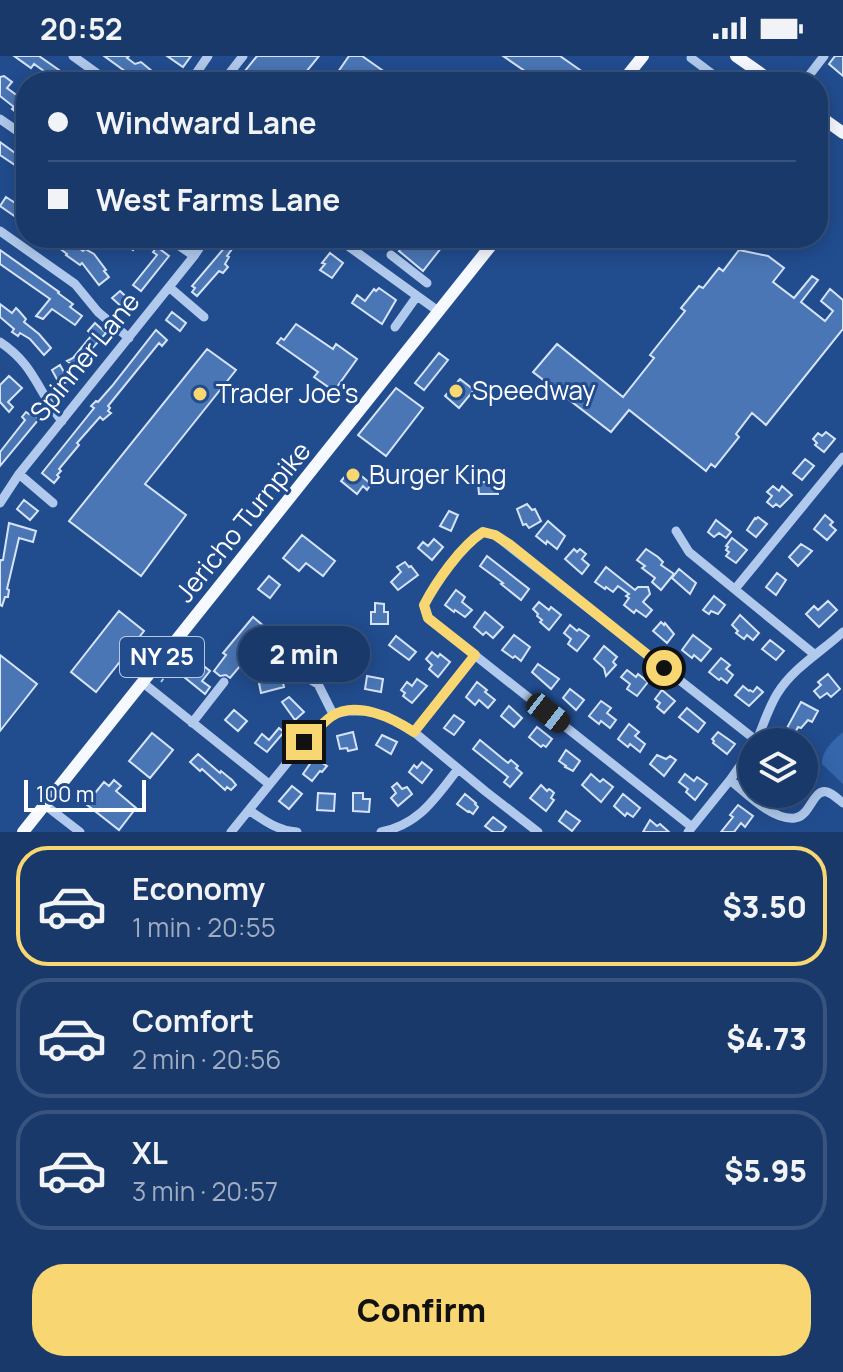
<!DOCTYPE html>
<html lang="en">
<head>
<meta charset="utf-8">
<style>
  :root { --surface:#19396a; --page:#224070; --text:#f1f3f6; --muted:#9facc1; --line:#37537e; --accent:#f8d772 }
  body { margin:0; font-family:Manrope,sans-serif; background:var(--page); color:var(--text); height:100vh; display:flex; flex-direction:column; font-size:30px; white-space:nowrap }
  * { box-sizing:border-box; margin:0 }
  p { font-size:26px; color:var(--muted) }
  .icon { flex:none; width:44px; height:44px; fill:none; stroke:currentColor; stroke-width:2; stroke-linecap:round; stroke-linejoin:round }
  .map { position:relative; height:776px; overflow:hidden }
  .details { display:flex; flex-direction:column; background:var(--surface); flex:1 }
  .details>* { flex:none }
  .banner { position:absolute; left:16px; top:16px; width:812px; height:176px; border-radius:32px; box-shadow:0 4px 20px #0003,0 0 0 2px var(--line); display:grid; align-content:center; height:176px; padding:0 32px; background:var(--surface) }
  .buttons { position:absolute; left:738px; top:672px; display:grid; gap:16px }
  .buttons a { display:grid; place-items:center; width:80px; height:80px; border-radius:50%; background:var(--surface); box-shadow:0 4px 20px #0003,0 0 0 2px var(--line); font-size:40px }
  .scale { position:absolute; left:24px; bottom:20px; width:122px; box-sizing:border-box; padding-left:8px; border:4px solid #fff; border-top:0; font-size:22px; line-height:28px; white-space:nowrap; color:#fff; -webkit-text-stroke:6px #214c8e; paint-order:stroke }
  .end { position:absolute; width:36px; height:36px; margin:-18px; border:10px solid #f8d772; background:#111; box-shadow:0 0 0 4px #111 }
  .from { border-radius:50% }
  .bubble { position:absolute; height:56px; border-radius:28px; background:var(--surface); box-shadow:0 4px 20px #0003,0 0 0 2px var(--line); font-size:26px; font-weight:800; line-height:56px; text-align:center }
  .car { position:absolute; width:24px; height:48px; margin:-24px -12px; border-radius:10px; box-shadow:0 0 6px 2px #0007; background:linear-gradient(#222 24%,#8ab4d8 0 40%,#222 0 76%,#8ab4d8 0 86%,#222 0) }
  .banner b { display:flex; align-items:center; gap:28px; height:76px; font-size:30px }
  .banner b+b { border-top:2px solid var(--line) }
  .banner i { width:20px; height:20px; background:var(--text) }
  ul { padding:14px 0 0; list-style:none }
  li { display:flex; align-items:center; gap:24px; height:120px; margin:0 16px 12px; padding:0 16px; border:4px solid var(--line); border-radius:32px }
  li div { flex:1 }
  li b { display:block; font-size:30px }
  li em { font-style:normal; font-weight:800 }
  li.on { border-color:var(--accent) }
  li>.icon { width:72px; height:72px; stroke-width:1.5 }
  .button { display:flex; gap:16px; margin-top:auto; padding:16px 32px }
  .button a { flex:1; height:92px; border-radius:32px; background:var(--accent); color:#111; font-size:32px; font-weight:800; line-height:92px; text-align:center }
  .status { display:flex; justify-content:space-between; align-items:center; height:56px; padding:0 40px; background:var(--surface); direction:ltr }
  .status svg { height:22px; fill:currentColor }
  .map>svg:first-child { display:block }
  .green { fill:#3566ab }
  .building { fill:#4a76b5; stroke:#d6e4f9; stroke-width:2 }
  .lines { fill:none; stroke-linecap:round; stroke-linejoin:round }
  .path { stroke:#b0c9ec; stroke-width:2; stroke-dasharray:4 6; stroke-linecap:butt }
  .minor { stroke:#b0c9ec; stroke-width:9 }
  .major { stroke:#f6f9ff; stroke-width:12 }
  .route { stroke:#f8d772; stroke-width:10 }
  .poi-dot { fill:#f8d772; stroke:#214c8e; stroke-width:3 }
  .labels { text-anchor:middle; stroke-width:6; stroke-linejoin:round; paint-order:stroke }
  .shield { fill:#214c8e; stroke:#bcc9dd; stroke-width:2 }
  .shield-label { font-size:24px; font-weight:bold; fill:#fff }
  .street-label { font-size:26px; fill:#fff; stroke:#214c8e }
  .poi-label { font-size:26px; fill:#fff; stroke:#214c8e; text-anchor:start }
</style>
</head>
<body>
<div class="status"><b>20:52</b><svg viewBox="0 0 49 12"><path d="M0 12V9h3v3zM5 12V6h3v6zM10 12V3h3v9zM15 12V0h3v12zM26 1h20v11H26zM47 4h2v5h-2z"/></svg></div>
<div class="map">
<svg width="843" height="776" viewBox="0 0 843 776">
  <rect width="100%" height="100%" fill="#214c8e"/>
  <path class="green" d="M843 676V728L822 708C822 694 833 685 843 676Z"/>
  <path class="building" d="M14 0H39L76 26H59L34 8 31 12Z
    M104 0H129L127 2 135 8 141 6 158 20 154 26H140Z
    M167 0H191L183 11Z
    M257 0H319L298 26H236Z
    M349 0H362L399 26H331Z
    M503 0H560L590 21 586 26H541Z
    M835 0H843V20L829 8Z
    M4 20 12 26 7 32 26 46V58L19 54 17 57 12 53 14 51 0 40V21Z
    M0 86 26 105 21 113 0 99Z
    M6 141 26 154V168L0 150Z
    M46 182H59L71 190 73 188 83 195 85 193 94 198 106 214 104 215 109 221 99 229 82 207 80 209 66 199 67 198Z
    M115 182H141L133 194Z
    M227 182H240L227 200 229 201 225 208 228 211 223 217 219 215 197 240 192 236 195 232 192 230 226 190 223 187Z
    M409 182H449L423 215 399 195Z
    M157 191 169 200 141 235 133 229 157 199 153 196Z
    M0 194 59 236 58 237 73 248 70 251 82 260 75 269 52 253 43 263 36 260 50 243 0 208Z
    M739 194 768 200 784 212 773 226 794 242 812 220 818 224 801 246 825 265 833 255 821 245 830 233 843 244V273L766 369 752 357 736 378 739 381 715 411 711 408 706 415 629 354 611 376 533 316 557 288 623 341 654 302 650 299 685 255 681 252 699 230 703 232 719 212 723 215Z
    M330 197 343 207 332 222 320 214 325 208 322 207Z
    M379 232 396 244 382 268 352 247 357 239 365 245 374 233 376 235Z
    M120 235 133 247 125 254 112 242Z
    M0 248 12 257 16 252 19 255 26 263 24 266 39 278 51 292 44 299 30 283 20 277 18 280 12 276 14 273 0 261Z
    M172 256 186 267 180 275 166 264Z
    M95 267 106 277 88 297 78 313 67 305 73 302 92 279 88 275Z
    M296 268 333 293 336 288 357 303 334 335 314 321 318 316 277 287 281 282 284 284Z
    M156 274 167 284 162 290 159 287 108 350 110 352 108 355 111 357 103 364 100 361 77 387 79 389 59 413 61 415 57 419 59 421 54 427 42 417 94 352 91 350 96 345 98 346 112 330Z
    M207 293 236 314 145 428 186 459 141 520 69 465Z
    M439 297 448 304 424 334 415 327Z
    M60 309 69 325 60 329 52 314Z
    M9 320 22 332 8 346 13 351 9 356 0 346V329Z
    M460 323 474 334 459 352 445 340Z
    M396 332 423 352 386 400 358 379Z
    M26 356 29 358 30 356 39 363 0 410V396L25 364 22 361Z
    M826 376 835 383 824 396 815 389 817 387 813 383 818 377 822 380Z
    M805 403 814 410 802 424 793 417Z
    M352 412 371 428 367 434 363 430 357 438 341 425Z
    M497 424 498 438H479L478 427Z
    M773 430 779 435 782 430 792 439 780 451 776 448 773 451 767 446 772 440 767 436Z
    M24 444 38 455 30 464 17 453Z
    M527 448 532 454 535 453 541 465 529 472 526 468 523 469 517 453Z
    M449 455 458 459 451 475 440 470Z
    M825 459 833 466 830 469 836 474 827 484 814 473Z
    M758 461 767 468 756 481 747 474 755 462 756 463Z
    M716 464 731 476 726 482 719 477 714 481 708 476Z
    M548 465 565 480 557 493 547 485 546 488 536 480Z
    M9 467 36 475 33 486 19 482 7 533 9 534 8 541H5L2 550 0 549V507L1 504H3Z
    M302 479 335 505 323 520 306 507 299 515 283 502Z
    M732 482 747 494 736 507 726 500 729 496 726 494 728 491 726 490Z
    M434 483 443 491 432 504 418 492 423 486 428 490Z
    M801 488 812 495 798 510 789 501Z
    M574 493 577 496 580 493 586 498 582 503 589 509 582 518 565 503Z
    M646 493 658 501 663 506 661 509 674 518 661 534 652 526 655 522 642 512 645 510 637 504Z
    M487 500 529 533 521 544 501 528 503 527 480 510Z
    M405 506 409 511 411 510 418 519 398 534 391 526 401 516 397 511Z
    M606 511 635 534 638 531H648L650 538 643 546 652 554 646 561 636 554 634 557 624 549 629 542 626 540 629 538 618 530 613 536 606 531 605 533 595 526Z
    M679 513 696 527 690 538 672 522Z
    M777 517 786 524 776 539 766 531Z
    M269 520 280 529 270 542 258 533Z
    M456 534 465 541 462 546 472 554 465 561 455 554 454 556 445 549Z
    M714 540 725 549 718 558 711 555 709 558 703 554Z
    M828 545 837 554 819 571 806 558 814 550 818 554Z
    M539 546 549 554 551 551 561 559 549 574 540 566 542 564 537 560 538 558 533 553Z
    M375 547 384 548V556H388V568H371V556H375Z
    M119 555 144 575 96 636 71 616Z
    M485 556 503 571 493 582 486 576 483 579 474 571Z
    M740 559 759 577 753 584 747 579 744 583 736 577 738 575 732 569Z
    M253 561 272 577 243 613 240 610 230 622 226 619 220 620 214 615 226 599 223 597Z
    M661 566 664 569 665 567 674 578 667 587 653 575Z
    M570 569 577 575 579 573 589 580 577 595 568 588 571 583 564 577Z
    M309 577 326 580 324 591 308 589Z
    M514 579 530 591 521 605 515 600 513 602 502 594Z
    M693 579 711 593 701 605 694 599 692 602 682 594Z
    M396 580 416 596 409 604 389 589Z
    M770 584 784 595 776 604 762 593Z
    M288 585 296 593 284 606 276 596Z
    M604 590 617 601 613 606 616 609 606 620 604 612 594 603Z
    M432 596 438 601 440 598 450 606 438 621 429 613 432 609 426 603Z
    M348 597H350L355 609 348 612 351 619 344 621 335 602Z
    M0 599 37 628 0 675Z
    M181 602 196 614 201 608 210 615 202 625 210 631 205 638 173 612Z
    M721 602 730 609 726 613 733 619 727 627 721 622 719 624 709 616Z
    M538 608 559 623 551 633 532 616Z
    M627 614 636 621 638 618 648 626 637 640 627 633 630 628 621 621Z
    M280 615 284 631 261 637 259 627 269 624 268 618Z
    M828 618 840 633 831 641 827 637 820 642 814 635 821 629 818 626Z
    M367 620 383 623 381 636 365 633Z
    M417 623 427 630 412 647 403 640 405 637 401 634 407 626 412 630Z
    M477 626 487 634 485 636 495 644 488 652 479 644 475 649 466 641Z
    M743 630 749 635 750 634 753 636 757 631 763 636 749 650 735 639Z
    M570 633 584 644 576 654 563 642Z
    M662 634 675 645 664 657 657 651 660 647 655 643Z
    M289 641 304 656 295 664 282 646Z
    M601 645 611 652 607 657 616 664 610 672 601 665 599 668 589 660Z
    M801 646 818 655 812 666 808 664 801 672 798 671 790 686H783L790 673 787 672Z
    M509 650 522 662 514 671 501 660Z
    M687 652 705 667 698 676 679 661Z
    M234 654 247 665 238 675 225 664Z
    M454 659 464 666 454 679 444 672Z
    M629 668 639 676 635 680 645 688 640 696 630 688 628 691 618 683Z
    M537 671 552 683 546 691 543 689 541 691 529 681Z
    M279 672 284 676 267 696 255 687 262 678 269 684Z
    M353 676 357 693 348 695 347 692 340 693 337 680Z
    M718 676 735 688 727 698 713 687 714 685 712 683Z
    M152 677 173 694 150 722 129 705Z
    M382 679 397 686 391 698 376 689Z
    M480 684 508 707 511 704 518 710 516 712 522 717 510 731 504 726 508 721 473 693Z
    M566 694 580 705 573 715 565 711 566 710 559 705Z
    M198 698 220 717 221 715 232 724 236 729 231 734 227 731 225 734 202 713 200 715 190 706Z
    M657 699 666 703 670 700 676 704 664 720 650 708Z
    M314 702 327 710 322 716 320 715 312 725 303 718Z
    M422 706 432 714 422 727 409 716 414 709 417 712Z
    M591 718 600 726 603 723 613 731 601 746 582 729Z
    M685 718 694 725 697 721 707 728 695 744 686 736 688 733 679 726Z
    M114 724 121 730 116 735 136 752 119 774 86 748 104 726 109 730Z
    M397 727 402 733 407 731 412 738 398 750 391 742 396 737 392 731Z
    M541 729 547 735 549 733 552 735 554 737 551 742 554 744 546 755 530 742Z
    M292 730 302 738 289 753 279 745Z
    M318 737 335 738 334 755 317 754Z
    M353 737H363V743H370L369 756 353 755Z
    M465 738 476 747 475 748 478 751 473 758 469 755 468 756 457 748Z
    M623 738 640 752 633 761 627 757 625 760 614 750Z
    M738 749 753 760 745 771 741 767 734 776H721L733 761 730 759Z
    M566 755 580 765 572 775 559 765Z
    M493 761 506 771 502 776H493L485 770Z
    M650 764 657 770 660 768 669 776H643Z"/>
  <g class="lines">
    <path class="path" d="M161 626 194 581"/>
    <path class="minor" d="M73 0 109 26
      M691 2 723 26
      M195 19 208 0
      M225 23 243 0
      M804 26 824 0
      M0 63 26 81
      M0 175 75 228 98 256 129 282
      M168 182 194 200
      M337 182 438 255
      M391 199 427 227
      M169 231 204 261
      M395 271 417 240
      M0 286C35 309 37 335 62 365
      M19 418 53 447
      M0 447 19 418 194 200 206 182
      M676 475 689 496 814 598
      M735 533 843 401
      M306 621 318 628 333 658
      M142 626 269 728
      M192 667 224 626
      M414 676 475 599
      M756 686C763 670 768 653 777 638 793 612 821 596 843 576
      M730 724C746 737 773 765 795 762 810 761 813 732 827 736 832 737 839 744 843 747
      M45 749 80 776
      M249 754C264 765 279 775 297 776
      M692 771 428 562 424 549C436 526 461 490 483 476L495 479 757 685
      M231 776 304 686 333 658 348 655H368L386 660 414 676 485 735 538 776
      M381 776C420 768 435 742 458 713
      M688 776 730 724 752 693"/>
    <path class="major" d="M736 0 773 26
      M622 26 643 0
      M818 59 843 77
      M23 776 497 182"/>
  </g>
  <g class="lines">
    <path class="route" d="M304 686C313 678 322 667 332 660 356 644 393 662 414 676L475 599 428 562 424 549C436 526 461 490 483 476L495 479 509 488 664 612"/>
  </g>
  <g class="poi-dot">
    <circle cx="456" cy="335" r="8"/>
    <circle cx="200" cy="338" r="8"/>
    <circle cx="353" cy="419" r="8"/>
  </g>
  <g class="labels">
    <rect class="shield" x="120" y="581" width="84" height="40" rx="6"/>
    <g class="shield-label">
      <text x="162" y="609">NY 25</text>
    </g>
    <g class="street-label">
      <text transform="translate(85 301) rotate(-51)" y="9">Spinner Lane</text>
      <text transform="translate(243 466) rotate(-51)" y="9">Jericho Turnpike</text>
    </g>
    <g class="poi-label">
      <text x="472" y="344">Speedway</text>
      <text x="216" y="347">Trader Joe's</text>
      <text x="369" y="428">Burger King</text>
    </g>
  </g>
</svg>
<div class="buttons">
<a><svg class="icon" aria-label="layers" viewBox="0 0 24 24"><path d="M12 4l9 5-9 5-9-5zM3 14l9 5 9-5"/></svg></a>
</div>
<div class="scale">100 m</div>
<i class="end from" style="left:664px;top:612px"></i>
<i class="end" style="left:304px;top:686px"></i>
<div class="bubble" style="left:238px;top:570px;width:132px">2 min</div>
<i class="car" style="left:548px;top:657px;rotate:128deg"></i>
<div class="banner">
<b><i class="from"></i>Windward Lane</b>
<b><i></i>West Farms Lane</b>
</div>
</div>
<section class="details">
<ul>
<li class="on"><svg class="icon" aria-label="car" viewBox="0 0 24 24"><path d="M5 17H2v-5l4-1 3-4h7l3 4 3 1v5h-3M9 17h6M6 11h13"/><circle cx="7" cy="17" r="2"/><circle cx="17" cy="17" r="2"/></svg><div><b>Economy</b><p>1 min · 20:55</p></div><em>$3.50</em></li>
<li><svg class="icon" aria-label="car" viewBox="0 0 24 24"><path d="M5 17H2v-5l4-1 3-4h7l3 4 3 1v5h-3M9 17h6M6 11h13"/><circle cx="7" cy="17" r="2"/><circle cx="17" cy="17" r="2"/></svg><div><b>Comfort</b><p>2 min · 20:56</p></div><em>$4.73</em></li>
<li><svg class="icon" aria-label="car" viewBox="0 0 24 24"><path d="M5 17H2v-5l4-1 3-4h7l3 4 3 1v5h-3M9 17h6M6 11h13"/><circle cx="7" cy="17" r="2"/><circle cx="17" cy="17" r="2"/></svg><div><b>XL</b><p>3 min · 20:57</p></div><em>$5.95</em></li>
</ul>
<div class="button"><a>Confirm</a></div>
</section>
</body>
</html>
